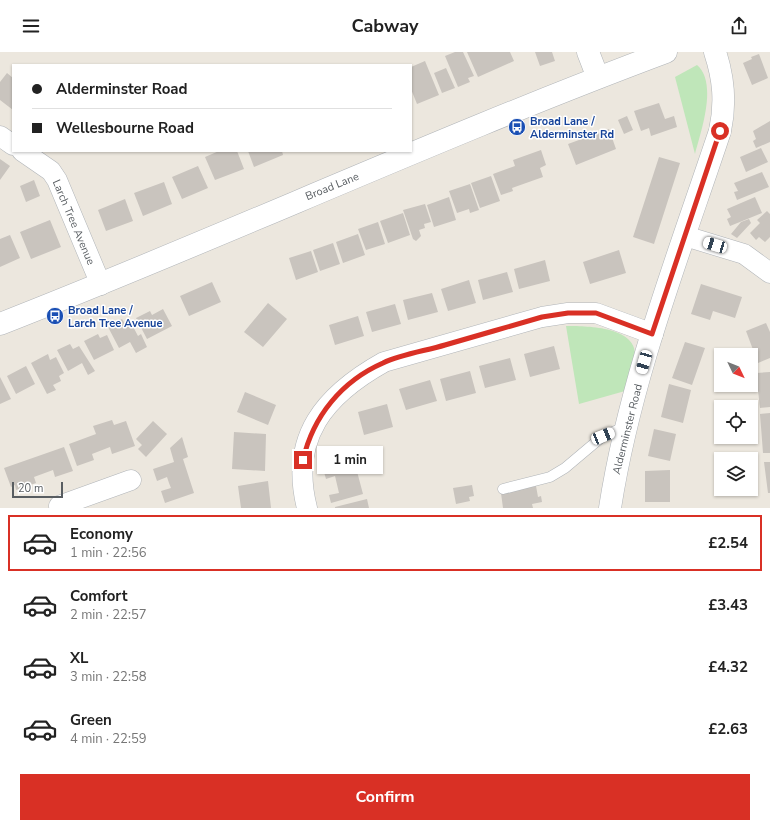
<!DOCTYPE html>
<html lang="en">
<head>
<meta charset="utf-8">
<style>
  :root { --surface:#fff; --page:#f6f6f6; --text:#222; --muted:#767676; --line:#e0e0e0; --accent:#d93025 }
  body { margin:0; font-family:"Nunito Sans",sans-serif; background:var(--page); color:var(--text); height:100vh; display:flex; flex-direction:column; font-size:15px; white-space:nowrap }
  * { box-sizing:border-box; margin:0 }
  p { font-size:13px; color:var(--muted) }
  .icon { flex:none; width:22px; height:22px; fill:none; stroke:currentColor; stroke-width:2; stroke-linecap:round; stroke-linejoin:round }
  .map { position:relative; height:456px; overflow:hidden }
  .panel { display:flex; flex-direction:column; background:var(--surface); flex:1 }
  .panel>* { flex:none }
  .hud { position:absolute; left:12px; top:12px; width:400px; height:88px; border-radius:0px; box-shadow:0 1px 3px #0004; display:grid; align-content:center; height:88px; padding:0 20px; background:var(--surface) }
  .needle { width:26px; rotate:133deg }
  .controls { position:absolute; left:714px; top:296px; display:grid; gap:8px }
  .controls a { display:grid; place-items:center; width:44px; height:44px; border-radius:0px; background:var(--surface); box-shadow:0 1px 3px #0004; font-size:20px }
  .scale { position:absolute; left:12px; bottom:10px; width:51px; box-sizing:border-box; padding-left:4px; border:2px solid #585d61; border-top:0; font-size:11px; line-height:14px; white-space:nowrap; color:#585d61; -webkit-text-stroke:3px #fff; paint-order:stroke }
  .end { position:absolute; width:18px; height:18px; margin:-9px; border:5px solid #d93025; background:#fff; box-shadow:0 0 0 2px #fff }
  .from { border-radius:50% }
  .bubble { position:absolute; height:28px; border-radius:0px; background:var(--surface); box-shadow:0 1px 3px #0004; font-size:13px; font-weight:700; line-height:28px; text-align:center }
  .car { position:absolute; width:12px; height:24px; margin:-12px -6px; border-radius:5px; box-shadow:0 0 3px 1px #0007; background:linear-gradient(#fff 24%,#345 0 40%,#fff 0 76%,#345 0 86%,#fff 0) }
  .hud b { display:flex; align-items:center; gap:14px; height:38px; font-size:15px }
  .hud b+b { border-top:1px solid var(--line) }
  .hud i { width:10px; height:10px; background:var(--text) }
  ul { padding:7px 0 0; list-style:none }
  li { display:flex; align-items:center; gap:12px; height:56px; margin:0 8px 6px; padding:0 12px; border:2px solid transparent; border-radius:0px }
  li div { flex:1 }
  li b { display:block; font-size:15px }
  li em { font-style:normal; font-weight:700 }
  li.on { border-color:var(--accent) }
  li>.icon { width:36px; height:36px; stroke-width:1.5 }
  .primary-button { display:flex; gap:8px; margin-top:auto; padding:8px 20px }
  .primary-button a { flex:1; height:46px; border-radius:0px; background:var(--accent); color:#fff; font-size:16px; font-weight:700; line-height:46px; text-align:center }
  header { display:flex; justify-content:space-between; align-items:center; height:52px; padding:0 20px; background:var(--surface); font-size:18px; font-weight:700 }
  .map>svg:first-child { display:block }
  .green { fill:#bfe6b9 }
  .building { fill:#c9c4be }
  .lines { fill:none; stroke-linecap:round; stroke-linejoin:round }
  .service-casing { stroke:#b0b4b8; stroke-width:11 }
  .minor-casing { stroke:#b0b4b8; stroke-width:21 }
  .tertiary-casing { stroke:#b0b4b8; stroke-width:23 }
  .service { stroke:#fff; stroke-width:10 }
  .minor { stroke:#fff; stroke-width:20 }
  .tertiary { stroke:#fff; stroke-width:22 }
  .route { stroke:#d93025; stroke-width:5 }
  .labels { text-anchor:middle; stroke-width:3; stroke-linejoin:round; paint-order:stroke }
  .transit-label { font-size:11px; font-weight:bold; fill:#164399; stroke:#fff; text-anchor:start }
  .street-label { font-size:11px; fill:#585d61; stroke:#fff }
</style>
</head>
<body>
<header><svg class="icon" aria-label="menu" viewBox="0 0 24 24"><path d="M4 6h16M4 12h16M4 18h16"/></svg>Cabway<svg class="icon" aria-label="share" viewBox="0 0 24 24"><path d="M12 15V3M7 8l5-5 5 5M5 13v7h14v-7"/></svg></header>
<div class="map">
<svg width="770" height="456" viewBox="0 0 770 456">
  <rect width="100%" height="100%" fill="#ece7de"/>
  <path class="green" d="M697 13C718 31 701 79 695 102L675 25Z
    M566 274C585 274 637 274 635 304 635 315 628 329 625 339L579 352Z"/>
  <path class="building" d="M455 0H463L474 24 468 26 470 30 458 35 445 4Z
    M467 0H510L514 9 478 25Z
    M535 0H552L555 9 540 14Z
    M759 2 768 26 752 33 743 11 752 7 751 5Z
    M425 9 439 43 417 52 411 37V15Z
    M446 16 455 36 442 41 434 21Z
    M7 21 13 26V58L0 48V30Z
    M659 51 665 67 674 64 677 75 651 84 649 76 641 79 634 59Z
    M627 64 633 78 624 82 618 68Z
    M770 69V90L756 96 753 89 756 87 753 79Z
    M609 77 616 97 576 113 568 92Z
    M761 96 768 110 746 120 740 105Z
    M541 98 546 113 540 116 543 125 512 136 513 139 501 143 493 122 515 114 513 108Z
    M219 99H237L244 117 215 128 205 105Z
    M248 99H282L283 103 254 115Z
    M659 105 680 111 654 192 633 185Z
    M0 107 10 114 0 128Z
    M198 114 208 136 182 147 172 125Z
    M762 120 769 135 737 148 734 140 738 139 734 131Z
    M491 124 500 149 480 156 471 131Z
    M34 128 40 144 26 150 20 134Z
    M164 130 172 152 143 164 134 141Z
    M470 132 479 158 470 161 469 157 457 161 449 139Z
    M449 145 456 168 434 175 427 153Z
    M755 145 762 161 730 174 727 167 731 165 727 157Z
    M125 147 133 169 106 179 98 158Z
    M425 152 431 170 424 172 425 176 419 178 421 184 416 189 413 187 403 158Z
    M767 159 770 162V185L765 190 759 185 756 188 750 181 760 171 757 168Z
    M403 161 410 183 388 191 380 169Z
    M749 167 751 171 737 186 731 182 741 170Z
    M50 168 61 195 31 207 20 180Z
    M378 170 385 192 366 198 358 177Z
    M358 182 365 203 343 211 336 190Z
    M10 183 20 206 0 215V187Z
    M333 191 340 212 320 219 313 198Z
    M619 198 626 221 590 232 583 210Z
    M311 199 318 220 296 228 289 206Z
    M545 208 550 229 519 237 514 217Z
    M507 220 513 240 483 248 478 228Z
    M469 228 476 251 448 259 441 237Z
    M212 230 221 250 189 264 180 244Z
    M701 232 742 245 735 266 713 259 710 268 691 262Z
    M432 241 438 260 408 268 403 248Z
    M268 251 287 267 263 295 244 280Z
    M395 252 401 272 372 280 366 260Z
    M163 257 172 274 147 287 136 266 150 259 152 263Z
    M358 264 364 284 335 293 329 273Z
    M122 267 125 272 130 269 138 284 141 282 147 295 136 301 130 290 119 296 108 275Z
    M766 271 770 280V306L758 311 746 279Z
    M98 282 100 286 107 283 114 298 94 308 84 289Z
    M685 290 705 296 692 333 672 326Z
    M70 292 73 297 79 294 95 319 88 323 82 311 68 319 57 298Z
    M554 294 560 317 530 325 524 302Z
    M48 302 50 308 56 305 64 321 59 324 61 329 53 333 56 338 47 342 31 311Z
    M510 306 516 328 485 336 479 314Z
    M26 314 35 332 16 342 7 324Z
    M470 319 476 341 446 349 440 327Z
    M770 320V355L760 356 756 321Z
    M0 325 11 347 0 352Z
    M430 328 437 349 406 358 399 337Z
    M669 332 691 338 683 371 661 365Z
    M245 340 276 353 268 373 237 360Z
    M387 352 393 375 364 383 358 360Z
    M770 361V401H763L760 362Z
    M112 368 114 373 126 369 135 394 112 402 110 395 92 402 94 408 77 414 69 392 96 382 93 374Z
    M153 369 167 382 146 405 138 397 142 393 136 387Z
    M654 377 676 382 670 409 648 404Z
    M234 380 266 382 265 419 232 417Z
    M182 385 188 405 183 407 194 441 165 451 161 439 171 436 169 431 167 425 157 429 153 417 174 410 170 396Z
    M64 395 73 419 55 425 53 418 34 425 36 431 16 438 15 433 11 435 4 416Z
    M764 410H770V441H768Z
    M355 412 363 442 331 451 329 443 339 441 335 424 326 427 324 420Z
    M670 418V450H645V419Z
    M268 429 271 456H241L238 434Z
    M472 433 474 444 469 445 470 449 456 452 453 436Z
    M536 434 538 445 541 444 542 450 532 452 533 456H503L501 441Z
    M367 447 369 456H335V455Z"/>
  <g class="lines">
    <defs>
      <path id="service" d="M503 437 550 425 565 416 603 384 627 374"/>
      <path id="minor" d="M0 84 13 93
        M22 99 51 119 57 128 101 233
        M685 184 744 202 770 221
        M60 456 59 454 131 428
        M307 456C289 385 325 343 384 310L542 265 568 261H596L653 282"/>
      <path id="tertiary" d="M588 0 598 26
        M0 272C223 185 441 84 666 0
        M610 456C630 327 679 202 720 79 726 51 724 27 715 0"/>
    </defs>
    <use href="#service" class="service-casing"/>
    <use href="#minor" class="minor-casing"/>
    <use href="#tertiary" class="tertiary-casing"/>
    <use href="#service" class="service"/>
    <use href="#minor" class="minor"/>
    <use href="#tertiary" class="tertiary"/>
  </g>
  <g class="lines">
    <path class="route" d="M303 408C313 364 342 329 383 311 402 302 425 299 445 293 477 284 510 274 542 265L568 261H596L652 282 720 79"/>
  </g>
  <defs>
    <symbol id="bus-disc" viewBox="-11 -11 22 22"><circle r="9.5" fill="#1a4fb4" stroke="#fff"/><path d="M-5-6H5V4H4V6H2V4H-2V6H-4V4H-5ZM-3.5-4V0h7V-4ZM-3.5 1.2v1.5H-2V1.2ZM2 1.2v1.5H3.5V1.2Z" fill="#fff"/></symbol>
  </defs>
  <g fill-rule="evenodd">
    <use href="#bus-disc" x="507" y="65" width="20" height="20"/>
    <use href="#bus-disc" x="45" y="254" width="20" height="20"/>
  </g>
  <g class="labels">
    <g class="transit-label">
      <text x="530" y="73">Broad Lane /<tspan x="530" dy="13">Alderminster Rd</tspan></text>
      <text x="68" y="262">Broad Lane /<tspan x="68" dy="13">Larch Tree Avenue</tspan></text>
    </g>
    <g class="street-label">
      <text transform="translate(332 134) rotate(-22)" y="4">Broad Lane</text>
      <text transform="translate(74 170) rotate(67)" y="4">Larch Tree Avenue</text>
      <text transform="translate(627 377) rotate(-76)" y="4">Alderminster Road</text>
    </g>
  </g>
</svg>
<div class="controls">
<a><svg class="needle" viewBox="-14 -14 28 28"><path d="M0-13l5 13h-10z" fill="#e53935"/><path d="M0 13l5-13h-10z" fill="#767676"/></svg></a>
<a><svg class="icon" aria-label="locate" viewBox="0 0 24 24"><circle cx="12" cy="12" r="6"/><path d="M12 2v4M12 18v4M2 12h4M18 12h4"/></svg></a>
<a><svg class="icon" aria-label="layers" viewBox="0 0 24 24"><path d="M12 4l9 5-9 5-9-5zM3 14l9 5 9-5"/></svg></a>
</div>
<div class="scale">20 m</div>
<i class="end from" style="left:720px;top:79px"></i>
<i class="end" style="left:303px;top:408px"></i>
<div class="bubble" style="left:317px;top:394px;width:66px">1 min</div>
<i class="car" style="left:715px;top:193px;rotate:287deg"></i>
<i class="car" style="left:644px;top:310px;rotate:196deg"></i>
<i class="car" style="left:603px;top:384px;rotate:68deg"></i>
<div class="hud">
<b><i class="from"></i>Alderminster Road</b>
<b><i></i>Wellesbourne Road</b>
</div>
</div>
<section class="panel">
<ul>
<li class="on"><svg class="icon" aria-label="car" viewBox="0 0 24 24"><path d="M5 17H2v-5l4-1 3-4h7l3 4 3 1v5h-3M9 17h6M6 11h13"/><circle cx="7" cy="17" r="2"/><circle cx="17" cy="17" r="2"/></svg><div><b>Economy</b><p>1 min · 22:56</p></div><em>£2.54</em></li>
<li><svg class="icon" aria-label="car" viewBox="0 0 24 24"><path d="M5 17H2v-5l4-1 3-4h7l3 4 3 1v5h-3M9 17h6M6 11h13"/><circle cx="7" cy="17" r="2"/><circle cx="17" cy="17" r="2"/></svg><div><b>Comfort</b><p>2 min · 22:57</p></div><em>£3.43</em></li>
<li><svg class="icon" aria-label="car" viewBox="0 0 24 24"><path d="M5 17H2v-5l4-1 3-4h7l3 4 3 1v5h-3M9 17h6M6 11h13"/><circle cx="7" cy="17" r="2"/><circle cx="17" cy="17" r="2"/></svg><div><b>XL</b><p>3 min · 22:58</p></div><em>£4.32</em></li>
<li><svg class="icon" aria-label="car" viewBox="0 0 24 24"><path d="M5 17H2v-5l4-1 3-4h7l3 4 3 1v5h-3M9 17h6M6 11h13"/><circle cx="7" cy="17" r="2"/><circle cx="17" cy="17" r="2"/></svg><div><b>Green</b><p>4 min · 22:59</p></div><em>£2.63</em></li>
</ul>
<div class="primary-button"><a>Confirm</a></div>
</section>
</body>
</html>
